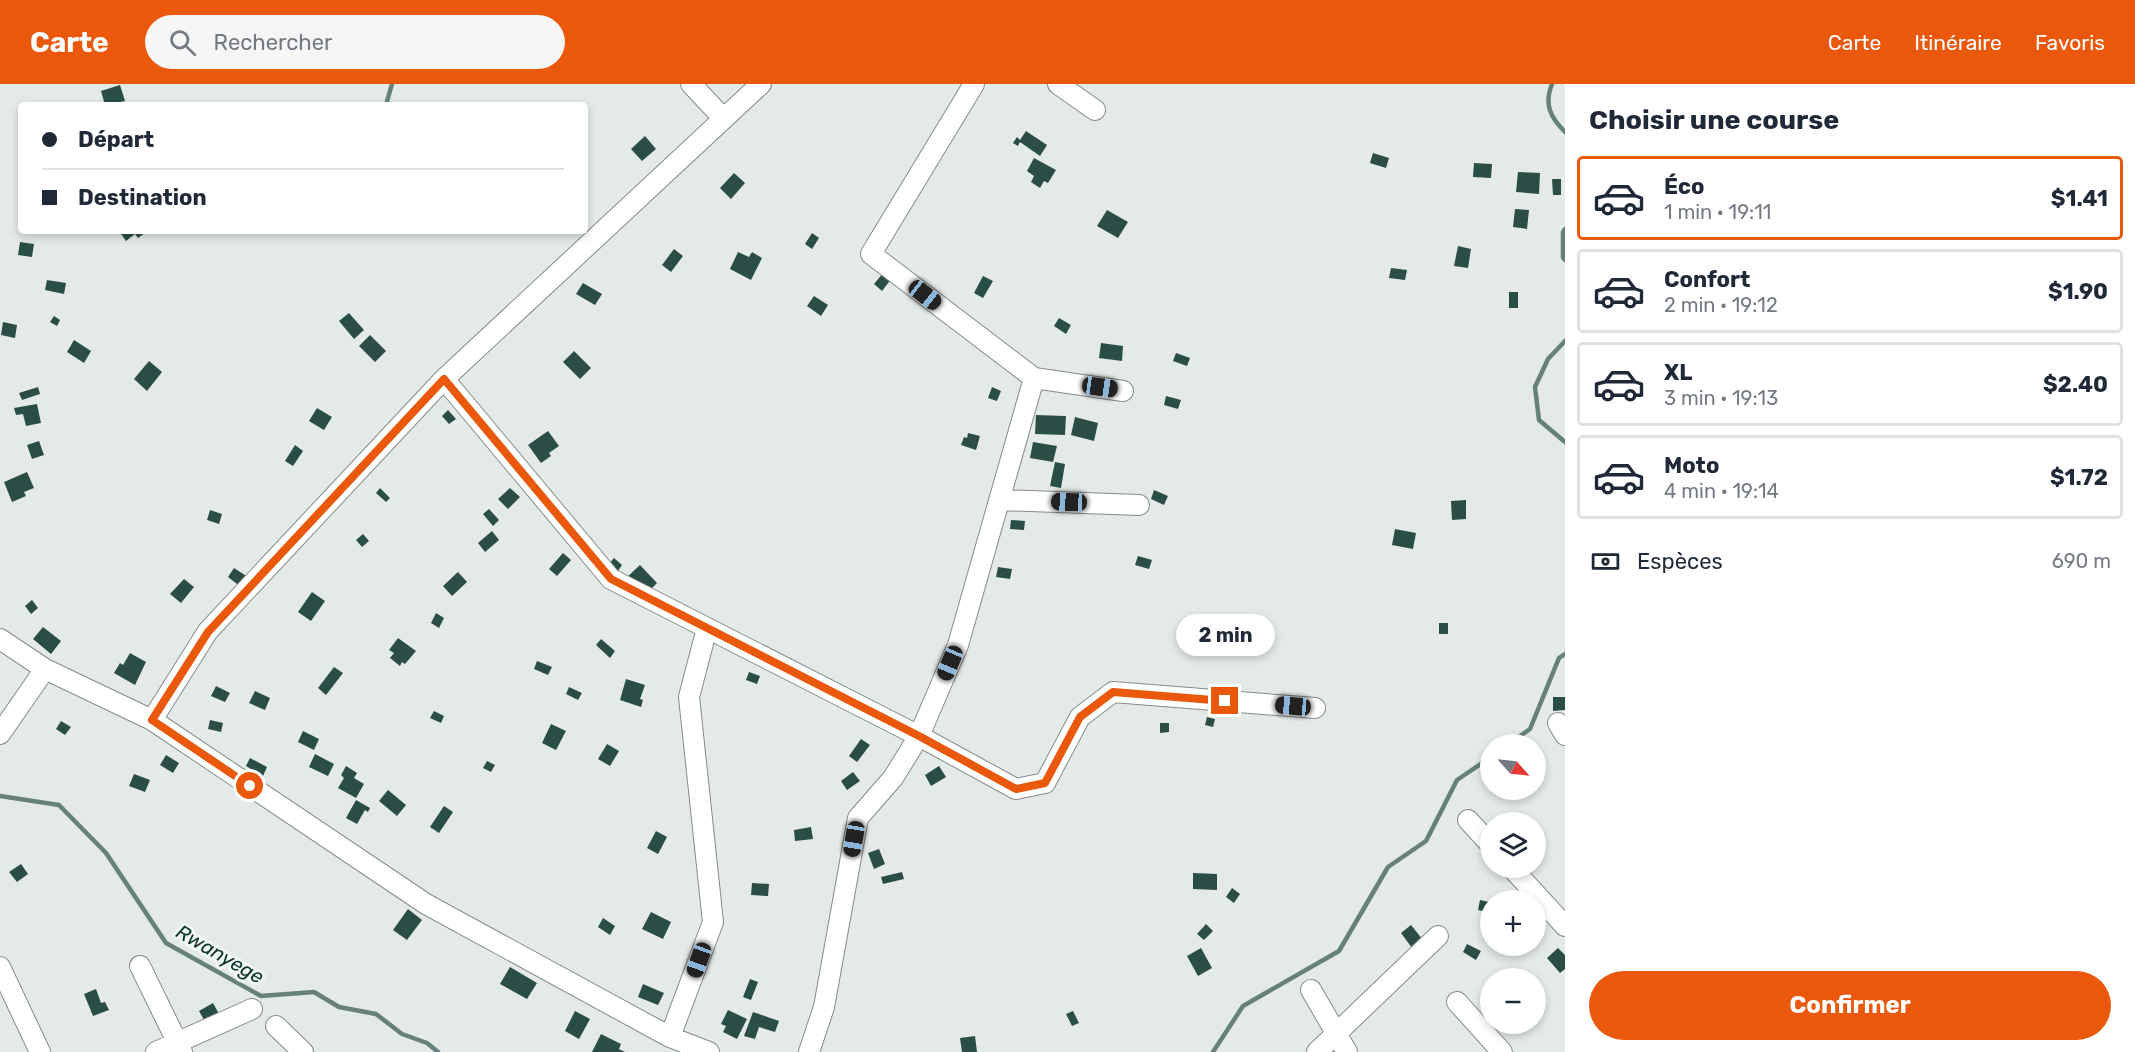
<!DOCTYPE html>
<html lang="fr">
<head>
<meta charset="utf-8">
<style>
  :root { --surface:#fff; --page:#f6f6f7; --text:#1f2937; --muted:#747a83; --line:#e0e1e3; --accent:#ea580c }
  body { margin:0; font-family:Rubik,sans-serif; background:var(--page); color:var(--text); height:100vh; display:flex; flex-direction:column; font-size:22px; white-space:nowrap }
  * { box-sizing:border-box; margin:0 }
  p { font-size:20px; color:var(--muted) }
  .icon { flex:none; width:33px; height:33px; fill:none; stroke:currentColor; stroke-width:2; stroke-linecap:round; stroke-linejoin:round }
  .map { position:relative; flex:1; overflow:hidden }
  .panel { display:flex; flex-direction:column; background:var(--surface); width:570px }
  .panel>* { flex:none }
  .banner { position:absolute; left:18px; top:18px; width:570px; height:132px; border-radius:6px; box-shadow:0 3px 9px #0003; display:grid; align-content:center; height:132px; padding:0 24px; background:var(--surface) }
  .needle { width:39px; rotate:117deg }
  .fabs { position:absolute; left:1480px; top:650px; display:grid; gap:12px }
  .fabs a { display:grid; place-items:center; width:66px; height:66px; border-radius:50%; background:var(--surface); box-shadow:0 3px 9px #0003; font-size:30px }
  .end { position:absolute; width:27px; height:27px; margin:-14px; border:8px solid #ea580c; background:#fff; box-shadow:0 0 0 3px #fff }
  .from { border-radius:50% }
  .bubble { position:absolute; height:42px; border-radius:21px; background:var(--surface); box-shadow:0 3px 9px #0003; font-size:20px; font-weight:700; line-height:42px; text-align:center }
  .car { position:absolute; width:18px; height:36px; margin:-18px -9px; border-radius:8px; box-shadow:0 0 4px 2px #0007; background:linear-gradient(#222 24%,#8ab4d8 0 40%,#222 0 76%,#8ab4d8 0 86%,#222 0) }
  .banner b { display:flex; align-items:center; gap:21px; height:57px; font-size:22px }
  .banner b+b { border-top:2px solid var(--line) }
  .banner i { width:15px; height:15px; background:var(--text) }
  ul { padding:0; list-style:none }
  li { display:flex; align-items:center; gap:18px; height:84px; margin:0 12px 9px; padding:0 12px; border:3px solid var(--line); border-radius:6px }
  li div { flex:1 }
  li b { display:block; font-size:22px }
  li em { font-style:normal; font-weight:700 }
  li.current { border-color:var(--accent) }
  li>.icon { width:54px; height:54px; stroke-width:1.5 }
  h2 { padding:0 24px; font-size:27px; line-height:72px }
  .pay { display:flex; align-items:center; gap:15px; height:66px; padding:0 24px; font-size:22px }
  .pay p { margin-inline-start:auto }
  .primary-button { display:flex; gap:12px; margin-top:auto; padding:12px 24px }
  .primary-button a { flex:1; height:69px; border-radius:36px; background:var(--accent); color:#fff; font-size:24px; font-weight:700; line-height:69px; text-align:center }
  header { display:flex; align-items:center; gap:36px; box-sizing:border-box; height:84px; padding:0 30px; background:var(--accent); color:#fff }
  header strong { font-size:28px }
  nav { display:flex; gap:33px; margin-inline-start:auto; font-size:21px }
  .search { width:420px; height:54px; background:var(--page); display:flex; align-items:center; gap:15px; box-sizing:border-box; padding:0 21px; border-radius:33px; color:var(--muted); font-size:22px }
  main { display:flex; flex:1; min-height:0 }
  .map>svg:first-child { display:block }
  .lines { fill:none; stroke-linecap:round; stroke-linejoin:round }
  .stream { stroke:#66817b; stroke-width:4.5 }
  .building { fill:#2a4e46 }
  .minor-casing { stroke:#858c8a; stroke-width:22 }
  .minor { stroke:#fff; stroke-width:20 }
  .route { stroke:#ea580c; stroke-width:8 }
  .labels { text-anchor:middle; stroke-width:6; stroke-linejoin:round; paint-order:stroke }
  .water-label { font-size:20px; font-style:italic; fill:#0e342d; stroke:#f0f7f5 }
</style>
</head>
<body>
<header>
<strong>Carte</strong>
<div class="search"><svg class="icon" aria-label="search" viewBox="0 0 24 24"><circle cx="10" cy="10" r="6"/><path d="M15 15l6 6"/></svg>Rechercher</div>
<nav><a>Carte</a><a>Itinéraire</a><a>Favoris</a></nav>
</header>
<main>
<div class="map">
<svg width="1565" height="968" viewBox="0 0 1565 968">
  <rect width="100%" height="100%" fill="#e3eae8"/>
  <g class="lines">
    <path class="stream" d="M1552 0C1544 20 1550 33 1565 48
      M386 21 392 0
      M1565 145 1563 148V174L1565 176
      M1565 257 1548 275 1535 303 1539 336 1565 358
      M1509 660 1530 645 1559 574 1565 570
      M0 712 59 721 106 769 166 859 261 912 314 908 339 923 376 930 402 950 427 959 438 968
      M1213 968 1243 922 1339 867 1388 783 1426 757 1457 696 1491 673"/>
  </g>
  <path class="building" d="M120 1 125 17 105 21 101 7Z
    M1026 47 1047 61 1040 72 1020 58 1018 62 1013 59 1017 53 1020 56Z
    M645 52 656 65 642 77 631 65Z
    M1373 69 1389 74 1386 84 1370 79Z
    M1034 74 1056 86 1048 99 1044 97 1040 104 1031 98 1034 92 1027 87Z
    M1474 79 1492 80 1491 94 1473 93Z
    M1518 88 1540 89 1539 110 1516 108Z
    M734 89 745 99 731 115 720 104Z
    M1552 95H1561V111H1553Z
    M1515 125 1529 126 1527 145 1513 143Z
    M1107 126 1128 138 1118 154 1097 142Z
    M119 147H148L138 154 135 150 126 157Z
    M812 149 819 154 812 165 805 160Z
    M20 158 34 160 32 173 18 171Z
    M1458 162 1471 165 1468 184 1454 182Z
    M674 165 683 172 671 188 662 181Z
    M738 168 749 173 752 168 762 174 751 196 730 185Z
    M1391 184 1407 186 1405 196 1389 194Z
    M884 188 892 194 882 207 874 200Z
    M983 192 993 197 983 214 974 209Z
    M47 196 66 199 64 210 45 206Z
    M583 199 602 210 595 221 576 210Z
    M1509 208H1518V224H1509Z
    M814 212 828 221 821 232 807 222Z
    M349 229 364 246 354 255 339 237Z
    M54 232 60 236 57 242 50 238Z
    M1059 234 1071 241 1066 250 1054 242Z
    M3 238 17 241 15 254 1 251Z
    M370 251 386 267 375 278 359 262Z
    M74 256 91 267 84 279 67 268Z
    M1101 259 1123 262 1122 277 1099 274Z
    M574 267 591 284 580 295 563 278Z
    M1176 269 1190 274 1187 282 1173 277Z
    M149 277 162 288 147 307 134 295Z
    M38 303 40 310 22 316 19 309Z
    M992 303 1001 307 997 317 988 314Z
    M1166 312 1181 316 1178 325 1164 321Z
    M37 320 41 339 26 342 23 330 16 331 14 324Z
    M317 324 332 333 324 346 309 337Z
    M448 326 456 335 449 340 442 332Z
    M1036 331 1066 332 1065 351 1035 350Z
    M1075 333 1098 339 1094 357 1071 351Z
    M548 347 559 362 549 369 551 372 541 379 528 361Z
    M968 349 980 352 976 366 961 361 964 353 967 354Z
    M39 357 44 371 32 375 27 361Z
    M1033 358 1057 362 1053 378 1030 374Z
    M295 361 303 367 293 382 285 377Z
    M1055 378 1065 380 1061 404 1050 402Z
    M27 388 34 404 24 408 26 412 12 418 4 398Z
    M380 404 390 414 386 418 376 409Z
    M510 404 520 413 508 425 498 415Z
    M1154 406 1168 412 1164 421 1151 415Z
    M1466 416V435L1452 436 1451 417Z
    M489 425 499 436 493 442 483 430Z
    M210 426 222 430 219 440 207 436Z
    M1011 436 1025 437 1024 446 1010 445Z
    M1395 445 1416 449 1413 465 1392 461Z
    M492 447 499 456 485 468 478 459Z
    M363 450 369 457 362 463 356 456Z
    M563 469 571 476 557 492 549 485Z
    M1138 472 1152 476 1149 485 1135 481Z
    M614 474 622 481 618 487 609 480Z
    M640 481 657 499 647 509 625 495Z
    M998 483 1012 485 1010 495 996 493Z
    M234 484 248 493 241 503 228 493Z
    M458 488 467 498 452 512 443 502Z
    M184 495 194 503 181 519 170 510Z
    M312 508 325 517 311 537 298 528Z
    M32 516 38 524 31 530 25 522Z
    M436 529 444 534 439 544 431 539Z
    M1439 539H1448V550H1439Z
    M43 543 61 557 51 570 33 555Z
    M398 554 416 567 405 580 402 578 400 582 390 574 394 569 389 566Z
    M601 555 615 567 610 574 596 561Z
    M130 569 146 578 135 601 114 589 120 579 123 581Z
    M537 577 552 583 548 591 534 585Z
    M334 583 343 589 326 611 318 604Z
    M749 588 760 592 757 600 746 596Z
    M626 595 645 601 640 615 643 616 641 623 620 616Z
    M216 602 230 609 225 618 211 612Z
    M569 603 582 609 578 616 566 610Z
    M255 607 270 614 265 626 249 619Z
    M1553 613H1565V626L1553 627Z
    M434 627 444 632 441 639 430 634Z
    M1207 633 1215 635 1213 643 1205 641Z
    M210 636 223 639 221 648 208 645Z
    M61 637 71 643 65 651 56 645Z
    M1160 639H1169V648L1160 649Z
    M551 640 566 647 556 666 542 659Z
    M303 647 319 655 314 666 298 658Z
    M861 655 870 661 857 678 849 672Z
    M607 660 619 667 610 682 598 675Z
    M315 670 334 680 328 692 309 683Z
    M166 671 179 679 173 689 160 681Z
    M250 674 267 683 263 692 246 682Z
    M487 677 495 681 491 688 483 684Z
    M346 682 357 689 354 694 364 700 356 714 338 704 344 694 341 691Z
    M939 682 946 693 931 702 925 691Z
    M853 688 860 697 847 706 841 697Z
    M134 690 150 696 145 708 129 702Z
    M388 706 406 721 397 732 379 717Z
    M356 716 370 724 368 728 365 726 357 740 346 734Z
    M444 722 453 728 439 749 430 743Z
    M811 743 813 755 795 757 794 746Z
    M656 747 667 753 658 770 647 764Z
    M879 765 885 780 874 785 868 769Z
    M21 780 28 790 17 798 9 788Z
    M902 788 904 795 883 800 881 793Z
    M1193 789 1217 790V806L1193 805Z
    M752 799 769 800 768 812 751 811Z
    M1232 804 1240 810 1234 819 1226 813Z
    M1480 816 1489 818 1486 828 1478 826Z
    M408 825 422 836 407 856 393 846Z
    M651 828 671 838 663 855 642 845Z
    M603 834 615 842 610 851 598 843Z
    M1206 840 1213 847 1204 856 1197 850Z
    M1411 841 1423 856 1412 864 1401 849Z
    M1467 860 1481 867 1476 876 1463 868Z
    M1201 864 1212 884 1198 892 1187 872Z
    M1558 864 1565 871V885L1560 889 1547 874Z
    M510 883 537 899 527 915 500 900Z
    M750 895 758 898 751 916 743 913Z
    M643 900 664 909 658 921 638 913Z
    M96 905 101 919 105 918 109 926 93 932 84 910Z
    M213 919 223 937 209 945 199 927Z
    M728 926 747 935 737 955 723 948 726 942 721 940Z
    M575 927 590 935 579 955 565 947Z
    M1073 927 1079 939 1072 942 1066 930Z
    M753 928 779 937 775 948 759 943 755 955 744 952Z
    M601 950 621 960 619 965 625 968H592Z
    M975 952 977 968H962L960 954Z"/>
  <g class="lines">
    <defs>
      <path id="minor" d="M691 0 723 34
        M974 0 871 170 1034 294 1123 307
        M1058 0 1095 26
        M444 295 611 495 919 652 1016 705 1045 699 1080 633 1113 608 1315 624
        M999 416 1139 421
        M0 555 45 585 152 636 426 820 670 953 709 968
        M152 636 208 547 444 295 761 0
        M1558 639 1565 651
        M0 650 45 585
        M1468 736 1491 761
        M1511 783 1565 842
        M140 882 182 968
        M0 883 40 968
        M1311 906 1347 968
        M1457 918 1502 968
        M276 942 303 968
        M670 953 713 838 689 613 707 544
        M156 968 252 925
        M809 968 824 923 858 734 893 694 919 652 958 561 1034 294
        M1317 968 1438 852"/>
    </defs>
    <use href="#minor" class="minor-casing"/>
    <use href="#minor" class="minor"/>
  </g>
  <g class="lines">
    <path class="route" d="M250 702 152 636 208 548 444 295 611 495 919 652 1016 705 1045 699 1080 633 1113 608 1225 617"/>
  </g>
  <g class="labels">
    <g class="water-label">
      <text transform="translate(220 870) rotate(30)" y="7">Rwanyege</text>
    </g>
  </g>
</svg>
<div class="fabs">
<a><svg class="needle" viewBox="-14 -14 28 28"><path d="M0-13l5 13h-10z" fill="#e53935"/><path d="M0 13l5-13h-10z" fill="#747a83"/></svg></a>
<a><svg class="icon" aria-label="layers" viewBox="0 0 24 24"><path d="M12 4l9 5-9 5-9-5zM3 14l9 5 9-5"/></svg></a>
<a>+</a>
<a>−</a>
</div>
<i class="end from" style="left:250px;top:702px"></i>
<i class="end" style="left:1225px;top:617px"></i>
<div class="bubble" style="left:1176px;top:530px;width:99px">2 min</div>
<i class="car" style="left:925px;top:211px;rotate:128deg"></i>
<i class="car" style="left:1100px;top:303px;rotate:98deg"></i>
<i class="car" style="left:1069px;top:418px;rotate:272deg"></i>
<i class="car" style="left:950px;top:579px;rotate:203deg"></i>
<i class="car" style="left:1293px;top:622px;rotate:275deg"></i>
<i class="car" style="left:854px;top:755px;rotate:190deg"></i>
<i class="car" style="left:699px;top:876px;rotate:200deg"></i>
<div class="banner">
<b><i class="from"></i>Départ</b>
<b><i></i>Destination</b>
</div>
</div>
<section class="panel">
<h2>Choisir une course</h2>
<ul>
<li class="current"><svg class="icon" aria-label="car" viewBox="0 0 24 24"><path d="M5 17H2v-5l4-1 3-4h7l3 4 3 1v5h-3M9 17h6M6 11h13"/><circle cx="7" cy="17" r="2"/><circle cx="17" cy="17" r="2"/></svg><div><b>Éco</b><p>1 min · 19:11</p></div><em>$1.41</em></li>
<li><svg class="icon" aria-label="car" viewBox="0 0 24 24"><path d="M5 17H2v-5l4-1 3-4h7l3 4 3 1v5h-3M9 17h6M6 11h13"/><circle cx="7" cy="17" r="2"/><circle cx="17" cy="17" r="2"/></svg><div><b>Confort</b><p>2 min · 19:12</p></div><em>$1.90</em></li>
<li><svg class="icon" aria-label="car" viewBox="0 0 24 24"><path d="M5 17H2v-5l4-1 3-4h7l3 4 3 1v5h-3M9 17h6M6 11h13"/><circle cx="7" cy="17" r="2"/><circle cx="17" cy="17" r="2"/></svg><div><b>XL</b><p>3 min · 19:13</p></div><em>$2.40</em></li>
<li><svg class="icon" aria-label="car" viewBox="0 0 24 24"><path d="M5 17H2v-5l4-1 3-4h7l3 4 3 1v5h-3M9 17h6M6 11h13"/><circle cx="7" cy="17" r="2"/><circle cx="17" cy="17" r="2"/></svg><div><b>Moto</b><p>4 min · 19:14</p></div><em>$1.72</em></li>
</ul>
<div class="pay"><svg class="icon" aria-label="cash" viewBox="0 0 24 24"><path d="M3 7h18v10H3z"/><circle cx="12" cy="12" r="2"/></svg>Espèces<p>690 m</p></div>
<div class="primary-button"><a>Confirmer</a></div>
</section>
</main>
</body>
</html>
